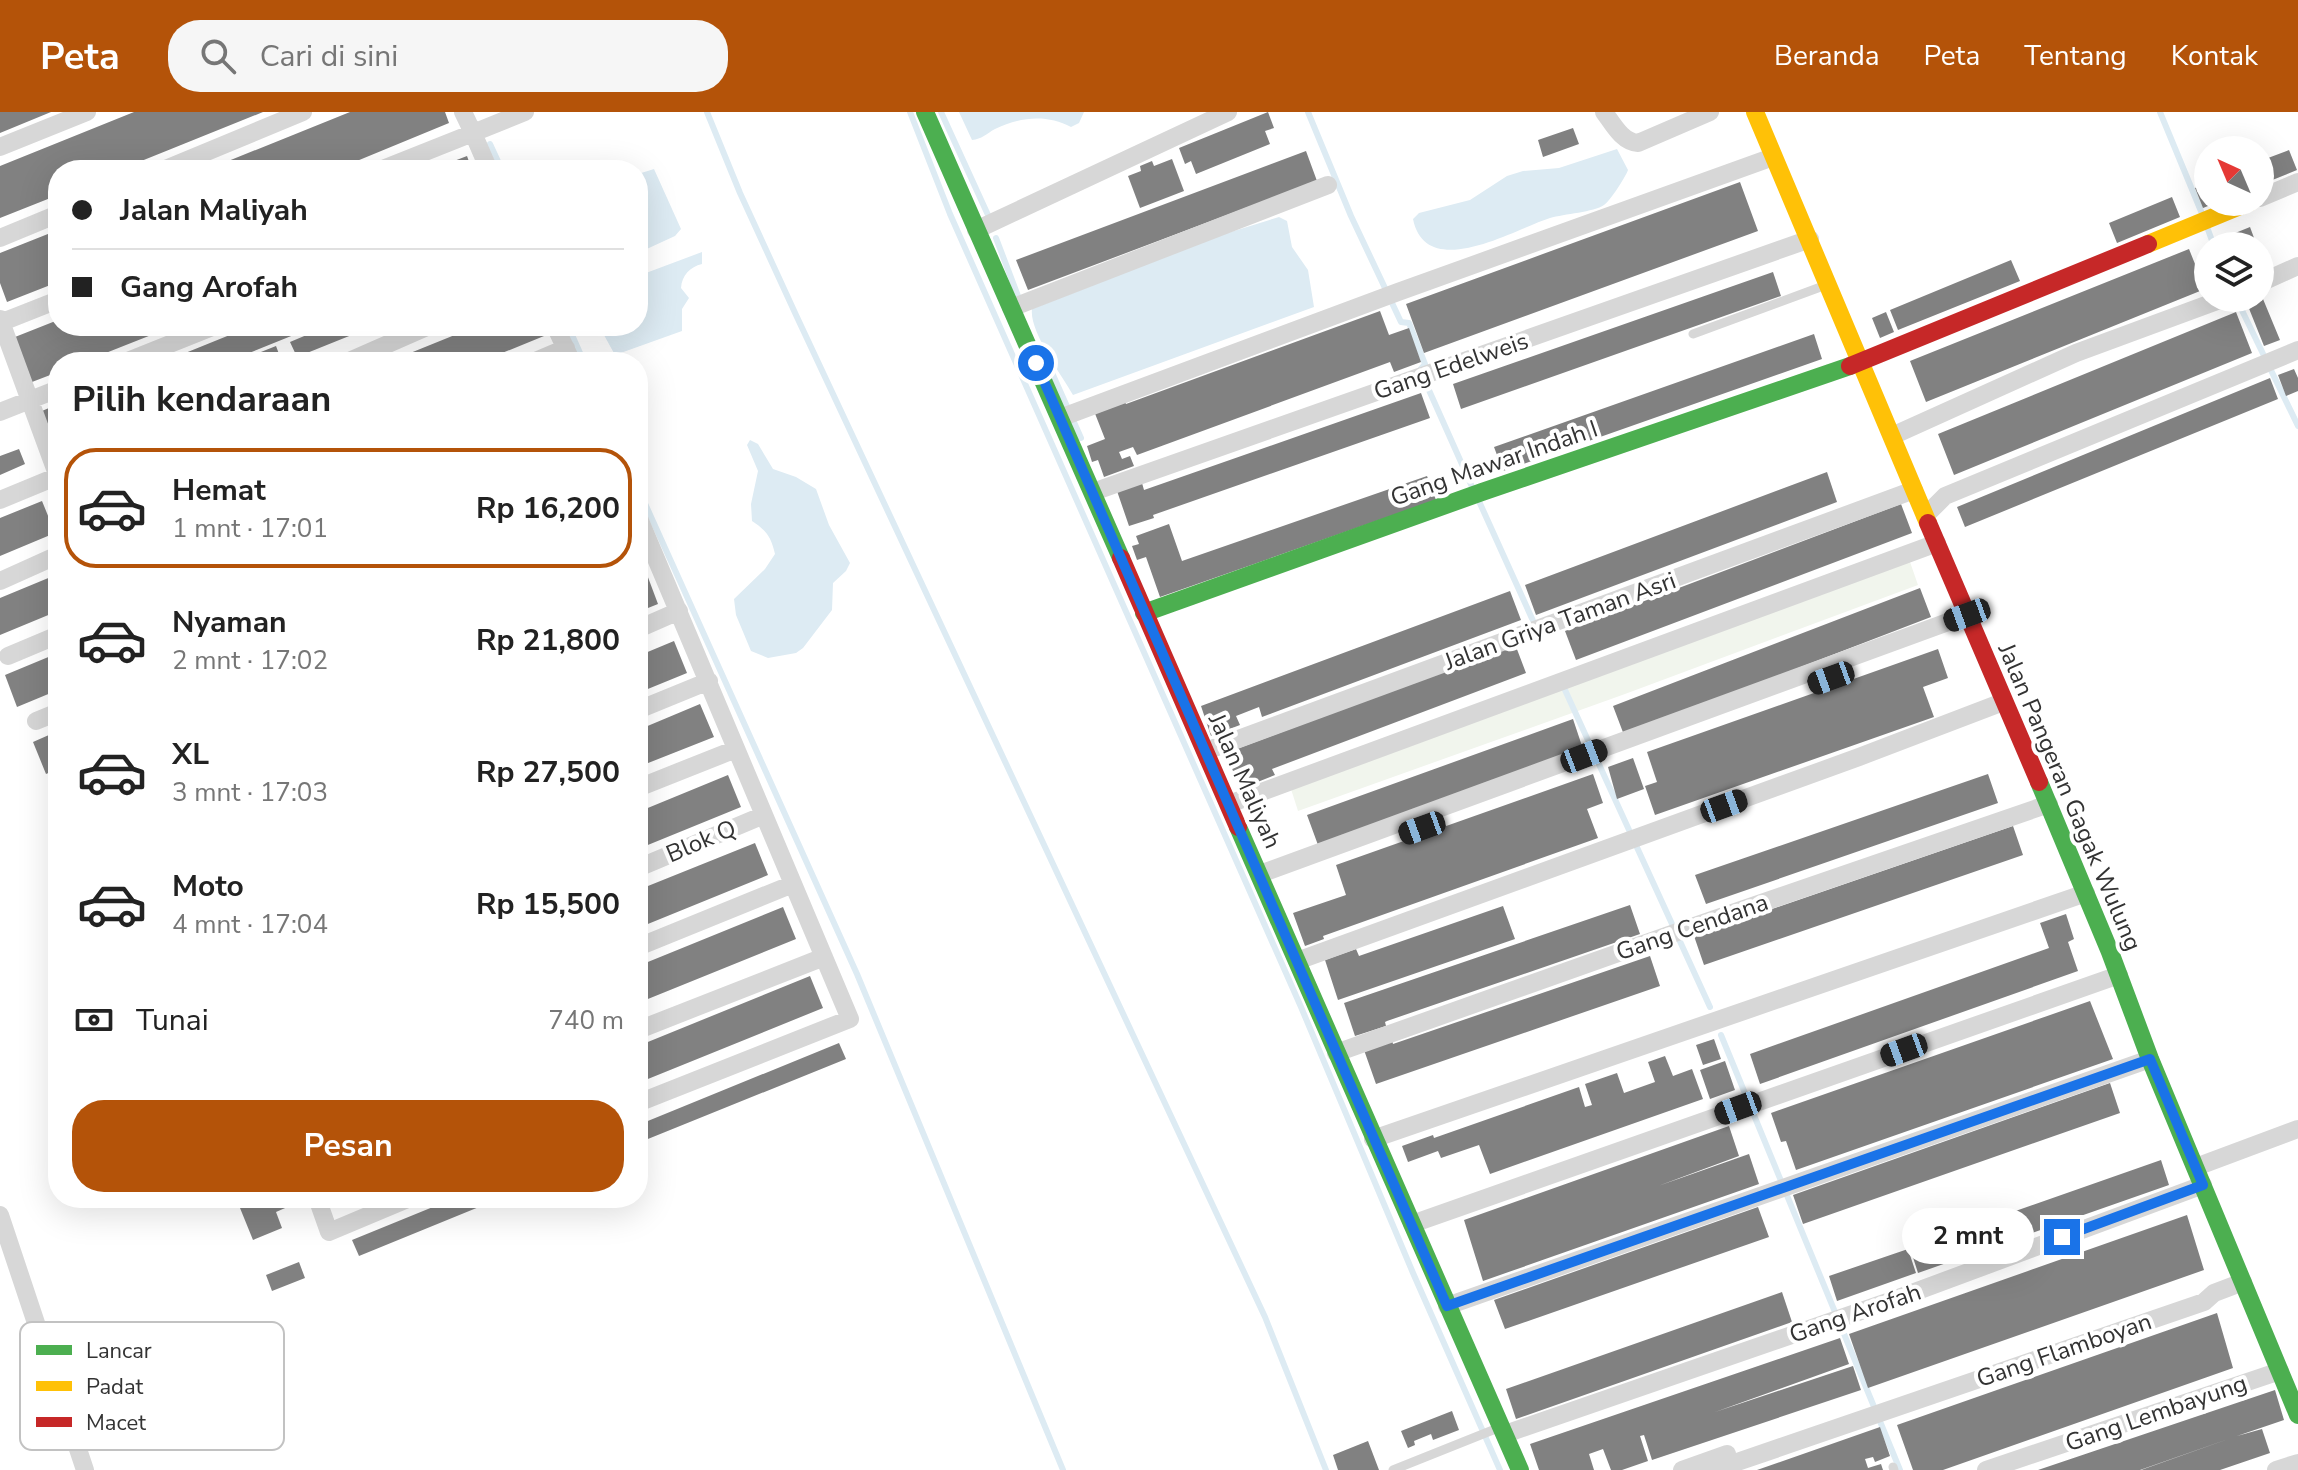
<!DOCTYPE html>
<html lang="id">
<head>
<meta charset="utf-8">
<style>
  :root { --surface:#fff; --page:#f6f6f6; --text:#222; --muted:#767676; --line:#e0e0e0; --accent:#b45309 }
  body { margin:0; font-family:"Nunito Sans",sans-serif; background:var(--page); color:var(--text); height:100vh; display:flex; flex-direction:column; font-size:30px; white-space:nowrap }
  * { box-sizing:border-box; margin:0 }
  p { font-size:26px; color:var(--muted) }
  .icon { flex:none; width:44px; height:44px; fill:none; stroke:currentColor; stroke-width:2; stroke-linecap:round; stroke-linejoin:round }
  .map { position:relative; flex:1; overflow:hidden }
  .sheet { position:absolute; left:48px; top:240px; width:600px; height:856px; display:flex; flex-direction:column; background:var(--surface); border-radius:32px; box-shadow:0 8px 32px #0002 }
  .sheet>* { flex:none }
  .guide { position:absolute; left:48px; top:48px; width:600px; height:176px; border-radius:32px; box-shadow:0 8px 32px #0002; display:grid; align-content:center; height:176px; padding:0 24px; background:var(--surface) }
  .needle { width:52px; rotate:316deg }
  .controls { position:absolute; left:2194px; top:24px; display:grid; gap:16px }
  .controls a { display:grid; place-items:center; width:80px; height:80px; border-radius:50%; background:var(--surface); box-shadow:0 8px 32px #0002; font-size:40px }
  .end { position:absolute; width:36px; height:36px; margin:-18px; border:10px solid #1a73e8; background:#fff; box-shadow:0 0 0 4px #fff }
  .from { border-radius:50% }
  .bubble { position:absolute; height:56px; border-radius:28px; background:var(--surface); box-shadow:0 8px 32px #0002; font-size:26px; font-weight:700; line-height:56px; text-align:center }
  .car { position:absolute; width:24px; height:48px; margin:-24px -12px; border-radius:10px; box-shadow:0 0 6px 2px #0007; background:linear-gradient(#222 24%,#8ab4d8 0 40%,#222 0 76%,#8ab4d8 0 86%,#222 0) }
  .guide b { display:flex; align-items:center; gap:28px; height:76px; font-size:30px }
  .guide b+b { border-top:2px solid var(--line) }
  .guide i { width:20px; height:20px; background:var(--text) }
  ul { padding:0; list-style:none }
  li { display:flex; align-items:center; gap:24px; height:120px; margin:0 16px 12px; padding:0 8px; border:4px solid transparent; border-radius:32px }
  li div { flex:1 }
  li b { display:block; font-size:30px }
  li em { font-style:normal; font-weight:700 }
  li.selected { border-color:var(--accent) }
  li>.icon { width:72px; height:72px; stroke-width:1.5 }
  h2 { padding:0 24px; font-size:36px; line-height:96px }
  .pay { display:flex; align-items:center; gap:20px; height:88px; padding:0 24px; font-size:30px }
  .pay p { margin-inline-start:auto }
  .button { display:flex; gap:16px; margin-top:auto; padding:16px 24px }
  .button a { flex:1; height:92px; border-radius:32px; background:var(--accent); color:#fff; font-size:32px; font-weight:700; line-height:92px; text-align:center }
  header { display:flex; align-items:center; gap:48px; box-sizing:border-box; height:112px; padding:0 40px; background:var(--accent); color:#fff }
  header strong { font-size:38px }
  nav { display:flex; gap:44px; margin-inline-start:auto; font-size:28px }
  .search { width:560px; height:72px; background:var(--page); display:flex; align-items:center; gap:20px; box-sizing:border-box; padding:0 28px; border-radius:32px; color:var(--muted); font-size:30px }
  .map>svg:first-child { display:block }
  .green { fill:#f1f5ed }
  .water { fill:#ddebf3 }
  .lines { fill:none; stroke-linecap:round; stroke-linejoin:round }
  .stream { stroke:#ddebf3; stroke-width:6 }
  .building { fill:#818181 }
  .lane { stroke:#d7d7d7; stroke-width:9 }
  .street { stroke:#d7d7d7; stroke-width:18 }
  .fast { stroke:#4caf50; stroke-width:18 }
  .slow { stroke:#ffc107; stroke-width:18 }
  .jam { stroke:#c62828; stroke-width:18 }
  .route { stroke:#1a73e8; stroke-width:10 }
  .labels { text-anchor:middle; stroke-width:8; stroke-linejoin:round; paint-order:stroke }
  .street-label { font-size:24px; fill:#333; stroke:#fff }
  .key { fill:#fff; stroke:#c2c2c2; stroke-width:2 }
  .key-label { font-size:22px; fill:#333 }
</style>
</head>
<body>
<header>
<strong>Peta</strong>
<div class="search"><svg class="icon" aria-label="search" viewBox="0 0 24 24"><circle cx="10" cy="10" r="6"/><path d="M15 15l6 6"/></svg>Cari di sini</div>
<nav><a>Beranda</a><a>Peta</a><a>Tentang</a><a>Kontak</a></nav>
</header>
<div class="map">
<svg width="2298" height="1358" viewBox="0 0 2298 1358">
  <rect width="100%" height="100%" fill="#fff"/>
  <path class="green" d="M1909 447 1918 473 1625 582 1298 699 1291 677Z"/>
  <path class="water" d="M959 0H1084L1079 11 1071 15C1047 2 1019 5 995 17 986 22 982 27 972 28Z
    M1617 37 1628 58C1625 66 1610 89 1604 93 1594 100 1564 102 1550 106 1515 117 1426 171 1413 107L1419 101 1470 88 1507 64 1523 59 1559 56Z
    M654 57 681 117 675 124 638 141V62Z
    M1279 105 1287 109 1292 135 1308 158 1314 195 1073 283C1061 262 1029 219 1032 197L1221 123Z
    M702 140V152C690 155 682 163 681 176L689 186 682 197V219L615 243 599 214H638V164Z
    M750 328 758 332 773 357 796 365 816 377 829 413 850 451 846 459 833 471 832 498 803 536 796 541 768 546 751 539 736 503 734 487 765 457 775 442C771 425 767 419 752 409L751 392 758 359 747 333Z"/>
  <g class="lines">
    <path class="stream" d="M707 0 740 81 796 203 1265 1205 1326 1358
      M910 0 950 102 1301 895 1413 1161 1500 1358
      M941 0 988 103
      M1308 0 1351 104 1401 210 1409 211 1425 252 1420 258 1473 377
      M2160 0 2203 104
      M490 32 502 58
      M2207 115 2214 134
      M996 126 1018 184
      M2236 186 2298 314
      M568 214 584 250
      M1045 245 1081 326
      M638 376 857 862 1063 1358
      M1478 387 1534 511
      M1565 578 1710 895
      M1721 923 1900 1358"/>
  </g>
  <path class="building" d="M0 0H51L0 21Z
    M134 0H263L119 58H58V83L0 106V54Z
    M350 0H445L449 11 335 58H206Z
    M1268 0 1274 16 1265 19 1270 32 1196 62 1191 49 1185 52 1179 36Z
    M1573 16 1579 32 1543 45 1538 28Z
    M2289 38 2297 58 2260 73V49Z
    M1306 39 1317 69 1028 178 1016 148Z
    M467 44 472 58H432L441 54Z
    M1172 47 1184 79 1140 96 1128 64 1141 59 1140 54 1152 49 1154 54Z
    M1740 70 1758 119 1424 241 1406 192Z
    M2208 71V90H2218L2203 96 2195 76Z
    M2172 85 2180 105 2117 131 2109 111Z
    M2250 115 2257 134H2220L2218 128Z
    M58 118V170L7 190 0 171V141Z
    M2189 137 2205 177 1926 290 1910 249Z
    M2011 148 2020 169 1898 218 1890 198Z
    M1773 160 1781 184 1461 297 1453 272Z
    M2263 187 2280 228 2264 234 2248 194Z
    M1380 199 1389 223 1409 216 1421 250 1394 260 1390 250 1137 343 1133 335 1119 340 1122 347 1130 344 1134 354 1104 365 1098 348 1092 350 1087 334 1105 327 1094 299 1124 288 1126 292Z
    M1886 200 1894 220 1880 226 1872 206Z
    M2236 200 2252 241 1954 363 1938 322Z
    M58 208V214H174L83 250H58V260L32 270 15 225Z
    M252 214H316L227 250H163Z
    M328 214H374L297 245 290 230Z
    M477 214H540L544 224 480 250H388Z
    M1814 222 1822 247 1503 359 1494 335Z
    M276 234 282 250H236Z
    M2294 257 2298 266V279L2286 284 2278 263Z
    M2270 266 2278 287 1965 415 1957 395Z
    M1421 281 1430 306 1153 403 1154 406 1129 414 1117 379 1142 371 1144 378Z
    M58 292V318L51 321 42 299Z
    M19 337 25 352 0 363V344Z
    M1827 360 1837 390 1536 503 1525 473Z
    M1427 364 1436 388 1160 485 1146 445 1137 448 1132 434 1139 432 1136 424 1169 412 1182 449Z
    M42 389 55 421 0 444V406Z
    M1901 392 1912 421 1576 548 1565 519Z
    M646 460 658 492 638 500V463Z
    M58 462V499L0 523V486Z
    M1920 476 1931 505 1624 623 1613 594Z
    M1510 479 1521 508 1262 605 1259 595 1236 604 1240 613 1211 624 1201 594Z
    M674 529 687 561 638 581V544Z
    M1515 532 1526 561 1272 657 1275 663 1240 677 1226 641Z
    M1938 537 1948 566 1923 575 1934 605 1655 703 1645 674 1657 670 1647 640Z
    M58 541V578L17 595 5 563Z
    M700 592 714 625 638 655V618Z
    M1573 607 1583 637 1318 733 1307 703Z
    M58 619V657L46 662 33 630Z
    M1633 646 1644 677 1617 687 1608 655Z
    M1593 662 1603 691 1587 697 1598 726 1323 824 1324 827 1305 834 1293 801 1346 783 1336 753Z
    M1988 662 1998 691 1706 792 1695 763Z
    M728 663 741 695 638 737V700Z
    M2013 714 2023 743 1704 853 1694 824Z
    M755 731 768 763 638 816V778Z
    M1630 793 1640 822 1387 909 1385 910 1386 914 1355 924 1344 891Z
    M1503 794 1515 827 1338 888 1325 848 1356 837 1359 844Z
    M783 795 796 827 638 891V854Z
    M2066 802 2074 827 2068 830 2078 859 1760 972 1750 942 2049 836 2040 811Z
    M1650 844 1660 874 1376 972 1364 938 1392 928 1393 932Z
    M810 864 823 896 638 971V934Z
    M2090 889 2113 947 1796 1058 1786 1029 1781 1030 1771 1001Z
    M1714 927 1721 947 1703 953 1696 933Z
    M839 931 846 947 638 1031V1013Z
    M1665 944 1673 964 1692 957 1703 987 1490 1062 1479 1033 1441 1046 1438 1039 1408 1050 1402 1034 1433 1023 1434 1026 1579 975 1585 995 1592 993 1585 972 1617 961 1624 981 1655 970 1648 950Z
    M1725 949 1735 978 1710 987 1700 958Z
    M2110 971 2120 1001 1803 1112 1793 1083Z
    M1729 1014 1739 1044 1658 1074 1749 1042 1759 1072 1483 1169 1464 1108Z
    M2161 1048 2169 1073 1918 1161 1910 1136Z
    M263 1086H289L292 1093 276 1100 282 1116 253 1128 240 1096Z
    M455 1086H501L359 1144 352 1128Z
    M1758 1095 1769 1125 1505 1217 1494 1188Z
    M2187 1103 2204 1158 1868 1276 1849 1222Z
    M1908 1137 1916 1161 1837 1189 1829 1164Z
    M299 1150 305 1166 272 1179 266 1163Z
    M1782 1180 1792 1210 1516 1307 1506 1277Z
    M2217 1201 2233 1256 1943 1358H1913L1897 1313Z
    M1840 1226 1849 1252 1715 1300 1853 1254 1861 1278 1652 1348 1644 1323 1640 1324 1648 1349 1622 1358H1611L1603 1337 1589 1342 1594 1358H1539L1530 1332Z
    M2275 1278 2284 1308 2237 1324 2262 1317 2270 1341 2220 1358H2141L2234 1325 2140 1358H2038Z
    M1452 1299 1459 1318 1433 1328 1431 1322 1414 1329 1415 1333 1408 1336 1401 1319Z
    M1880 1315 1890 1344 1875 1350 1873 1345 1865 1347 1868 1356 1881 1352 1883 1358H1757Z
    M1368 1329 1379 1358H1338L1333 1343Z"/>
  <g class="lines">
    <path class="lane" d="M1693 222 1826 173
      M1893 1355 1894 1358
      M1393 1358 1498 1316"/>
    <path class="street" d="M463 0 473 21 525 0
      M1604 0C1613 12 1622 30 1638 31L1710 0
      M0 35 87 0
      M163 58 303 0
      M380 58 473 21 489 58
      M2260 86 2298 70
      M976 118 1228 0
      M0 126 58 102
      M2260 171 2298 154
      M1011 196 1328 73
      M0 207 58 365
      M0 211 58 188
      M555 214 572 250
      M125 250 215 214
      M347 250 429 214
      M533 250 566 236
      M0 300 58 277
      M1060 306 1398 180 1773 45
      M1892 324 2076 241 2225 186
      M1093 380 1810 127
      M0 388 58 364
      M638 404 850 907 638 991
      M1925 404 1945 384 2298 238
      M0 469 58 443
      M638 517 679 499
      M8 544 58 523
      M638 598 709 569
      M36 609 58 600
      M1206 639 1914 378
      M638 676 736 637
      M1229 692 1937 431
      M638 756 764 703
      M1260 762 1967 503
      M638 835 793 772
      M1297 849 1859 645 2003 590
      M638 918 824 845
      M1336 941 1683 818 2049 692
      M1373 1027 2086 781
      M2196 1055 2298 1017
      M317 1086 329 1120 410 1086
      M0 1103 85 1358
      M1412 1112 2119 863
      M1447 1194 2150 947
      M1505 1322 1893 1188 2203 1073
      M1682 1358 1727 1342
      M1714 1358 2204 1190 2214 1181 2243 1170
      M1986 1358 2280 1259
      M2276 1358 2298 1351"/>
    <path class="fast" d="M925 0 1121 446
      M1144 501 1482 380 1850 254
      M2039 670 2110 840 2150 947 2298 1303
      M1238 715 1520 1358"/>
    <path class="slow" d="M1755 0 1928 411
      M2148 132 2250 90"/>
    <path class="jam" d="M1850 254 2148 132
      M1928 411 2039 670
      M1121 446 1238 715"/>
  </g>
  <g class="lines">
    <path class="route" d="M1036 251 1447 1194 2150 947 2203 1073 2062 1125"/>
  </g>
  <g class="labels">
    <g class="street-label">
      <text transform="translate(1451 254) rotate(-19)" y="8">Gang Edelweis</text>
      <text transform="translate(1494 351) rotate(-19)" y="8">Gang Mawar Indah I</text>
      <text transform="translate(1560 509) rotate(-20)" y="8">Jalan Griya Taman Asri</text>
      <text transform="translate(1245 669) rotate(66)" y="8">Jalan Maliyah</text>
      <text transform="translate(2070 685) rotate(67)" y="8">Jalan Pangeran Gagak Wulung</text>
      <text transform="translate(701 729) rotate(-23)" y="8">Blok Q</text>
      <text transform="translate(1692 815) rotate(-19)" y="8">Gang Cendana</text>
      <text transform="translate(1855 1201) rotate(-19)" y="8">Gang Arofah</text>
      <text transform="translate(2064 1238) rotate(-19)" y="8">Gang Flamboyan</text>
      <text transform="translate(2156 1301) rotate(-19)" y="8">Gang Lembayung</text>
    </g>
  </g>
  <rect x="20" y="1210" width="264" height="128" rx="12" class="key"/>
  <rect x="36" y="1233" width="36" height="10" fill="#4caf50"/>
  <rect x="36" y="1269" width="36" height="10" fill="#ffc107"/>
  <rect x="36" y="1305" width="36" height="10" fill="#c62828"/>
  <g class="key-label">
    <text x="86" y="1246">Lancar</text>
    <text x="86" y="1282">Padat</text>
    <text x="86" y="1318">Macet</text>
  </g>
</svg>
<div class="controls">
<a><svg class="needle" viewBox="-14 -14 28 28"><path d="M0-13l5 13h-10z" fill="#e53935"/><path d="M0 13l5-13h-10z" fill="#767676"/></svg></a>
<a><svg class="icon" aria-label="layers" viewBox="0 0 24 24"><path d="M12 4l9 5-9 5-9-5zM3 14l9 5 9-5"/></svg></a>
</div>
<i class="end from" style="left:1036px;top:251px"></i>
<i class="end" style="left:2062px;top:1125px"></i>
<div class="bubble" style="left:1902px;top:1096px;width:132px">2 mnt</div>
<i class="car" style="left:1967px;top:503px;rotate:250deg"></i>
<i class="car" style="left:1831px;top:566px;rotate:250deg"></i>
<i class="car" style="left:1584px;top:644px;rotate:69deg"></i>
<i class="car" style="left:1724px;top:694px;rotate:70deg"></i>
<i class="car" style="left:1422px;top:716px;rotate:250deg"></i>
<i class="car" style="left:1904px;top:938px;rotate:250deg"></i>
<i class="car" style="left:1738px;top:996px;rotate:250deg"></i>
<div class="guide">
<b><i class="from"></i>Jalan Maliyah</b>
<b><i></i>Gang Arofah</b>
</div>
<section class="sheet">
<h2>Pilih kendaraan</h2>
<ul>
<li class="selected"><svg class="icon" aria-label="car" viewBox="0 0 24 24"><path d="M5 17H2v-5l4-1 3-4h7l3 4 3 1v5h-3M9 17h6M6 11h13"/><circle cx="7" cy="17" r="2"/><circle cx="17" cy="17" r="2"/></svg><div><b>Hemat</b><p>1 mnt · 17:01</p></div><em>Rp 16,200</em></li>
<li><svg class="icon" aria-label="car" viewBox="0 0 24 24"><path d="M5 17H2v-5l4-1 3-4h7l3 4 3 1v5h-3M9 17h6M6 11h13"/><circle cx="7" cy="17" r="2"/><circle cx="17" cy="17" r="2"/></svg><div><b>Nyaman</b><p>2 mnt · 17:02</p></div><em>Rp 21,800</em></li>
<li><svg class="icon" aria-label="car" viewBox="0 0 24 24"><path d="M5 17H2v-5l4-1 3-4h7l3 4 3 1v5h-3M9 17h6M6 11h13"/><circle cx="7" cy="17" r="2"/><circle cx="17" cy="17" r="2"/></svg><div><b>XL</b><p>3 mnt · 17:03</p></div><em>Rp 27,500</em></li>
<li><svg class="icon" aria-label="car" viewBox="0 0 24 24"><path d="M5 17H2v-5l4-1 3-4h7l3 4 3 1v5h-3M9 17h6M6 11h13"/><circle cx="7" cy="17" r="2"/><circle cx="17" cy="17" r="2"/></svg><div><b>Moto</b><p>4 mnt · 17:04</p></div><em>Rp 15,500</em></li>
</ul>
<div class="pay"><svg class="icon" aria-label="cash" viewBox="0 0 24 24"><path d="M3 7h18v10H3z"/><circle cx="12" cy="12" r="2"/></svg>Tunai<p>740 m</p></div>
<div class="button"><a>Pesan</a></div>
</section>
</div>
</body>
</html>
